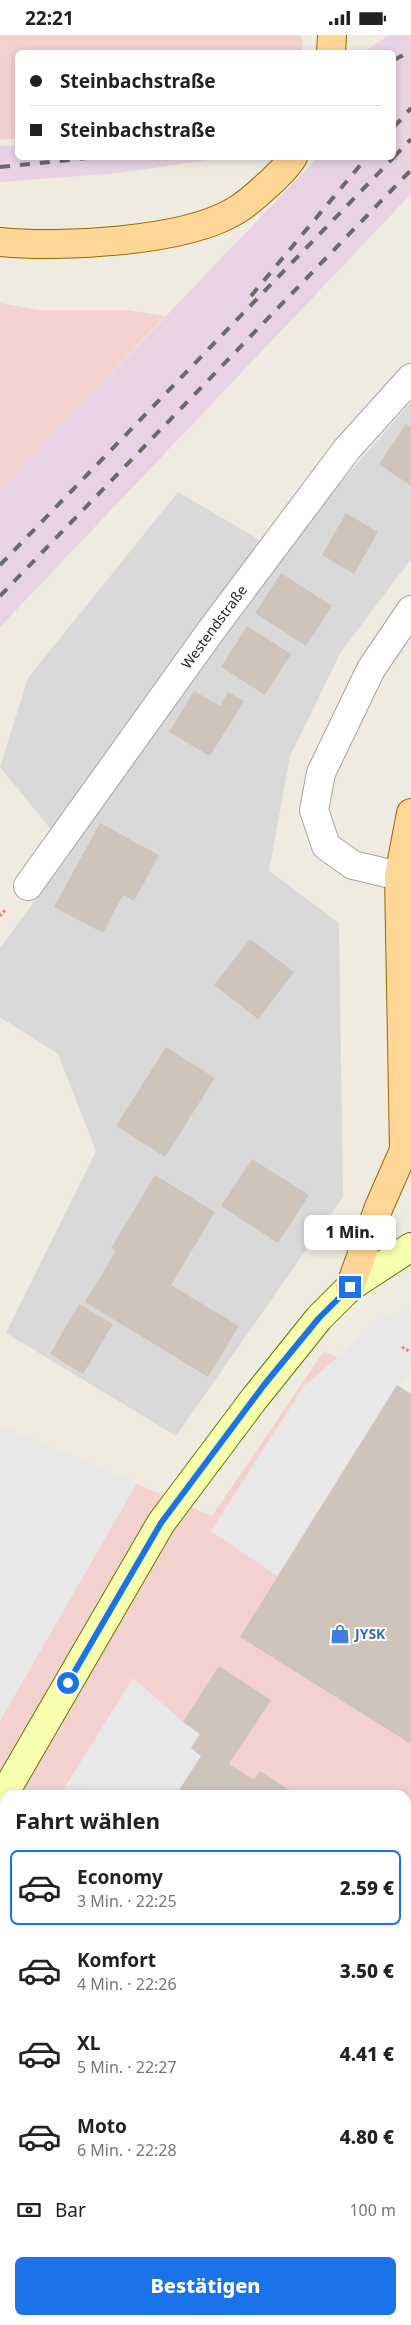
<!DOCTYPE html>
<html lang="de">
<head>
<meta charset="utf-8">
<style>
  :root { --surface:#fff; --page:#f2f2f2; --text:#222; --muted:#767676; --line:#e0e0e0; --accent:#1a73e8 }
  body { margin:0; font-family:"Noto Sans",sans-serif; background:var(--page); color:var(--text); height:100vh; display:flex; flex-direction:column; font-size:19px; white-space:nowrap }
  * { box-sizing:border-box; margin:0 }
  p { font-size:16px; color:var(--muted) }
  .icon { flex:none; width:28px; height:28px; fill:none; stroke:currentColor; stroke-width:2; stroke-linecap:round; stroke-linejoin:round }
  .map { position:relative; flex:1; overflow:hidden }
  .sheet { position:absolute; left:0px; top:1755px; width:411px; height:535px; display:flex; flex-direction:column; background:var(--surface); border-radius:15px 15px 0 0; box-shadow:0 2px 8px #0003 }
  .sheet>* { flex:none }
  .hud { position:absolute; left:15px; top:15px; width:381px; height:110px; border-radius:8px; box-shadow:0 2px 8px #0003; display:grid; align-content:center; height:110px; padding:0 15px; background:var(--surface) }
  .end { position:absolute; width:22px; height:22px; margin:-11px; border:6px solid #1a73e8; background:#fff; box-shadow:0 0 0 2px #fff }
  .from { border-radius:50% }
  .bubble { position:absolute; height:35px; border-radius:8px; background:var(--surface); box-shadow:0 2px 8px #0003; font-size:16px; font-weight:800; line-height:35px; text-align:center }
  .hud b { display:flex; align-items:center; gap:18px; height:48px; font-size:19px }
  .hud b+b { border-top:1px solid var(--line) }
  .hud i { width:12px; height:12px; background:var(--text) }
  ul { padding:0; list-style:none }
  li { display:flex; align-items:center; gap:15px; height:75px; margin:0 10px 8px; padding:0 5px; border:2px solid transparent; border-radius:8px }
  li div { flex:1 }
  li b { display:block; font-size:19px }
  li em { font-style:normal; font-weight:800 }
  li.selected { border-color:var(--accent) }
  li>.icon { width:45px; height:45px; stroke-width:1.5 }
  h2 { padding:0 15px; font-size:22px; line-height:60px }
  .pay { display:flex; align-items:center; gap:12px; height:55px; padding:0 15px; font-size:19px }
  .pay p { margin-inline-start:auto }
  .primary-button { display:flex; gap:10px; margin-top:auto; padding:10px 15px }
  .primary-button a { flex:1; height:58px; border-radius:8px; background:var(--accent); color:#fff; font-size:20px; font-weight:800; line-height:58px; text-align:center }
  .status { display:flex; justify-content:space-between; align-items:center; height:35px; padding:0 25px; background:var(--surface); direction:ltr }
  .status svg { height:14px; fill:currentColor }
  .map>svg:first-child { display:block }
  .residential { fill:#dad9d9 }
  .commercial { fill:#f2d1ce }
  .industrial { fill:#e8d2e3 }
  .parking { fill:#e8e8e8 }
  .building { fill:#cfc4b9 }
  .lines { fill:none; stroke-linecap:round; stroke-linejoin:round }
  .street-casing { stroke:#a3a3a3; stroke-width:30 }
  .secondary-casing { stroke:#647600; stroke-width:30 }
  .primary-casing { stroke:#946a00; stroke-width:30 }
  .path { stroke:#ff7961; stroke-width:3; stroke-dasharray:2.5 2.5; stroke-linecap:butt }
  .street { stroke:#fff; stroke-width:28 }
  .secondary { stroke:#f7ffae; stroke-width:28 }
  .primary { stroke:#ffd695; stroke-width:28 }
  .rail { stroke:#6a6a6a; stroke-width:4; stroke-dasharray:10 10; stroke-linecap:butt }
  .route { stroke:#1a73e8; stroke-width:6 }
  .labels { text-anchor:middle; stroke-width:4; stroke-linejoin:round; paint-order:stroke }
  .street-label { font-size:14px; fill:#1c1c1c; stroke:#fff }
  .shop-label { font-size:14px; font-weight:bold; fill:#366cbe; stroke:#fff; text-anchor:start }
</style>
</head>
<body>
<div class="status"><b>22:21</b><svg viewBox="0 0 49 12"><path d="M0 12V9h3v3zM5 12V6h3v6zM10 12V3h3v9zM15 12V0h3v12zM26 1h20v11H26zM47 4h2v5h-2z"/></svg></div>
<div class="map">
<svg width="411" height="2290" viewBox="0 0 411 2290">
  <rect width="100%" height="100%" fill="#efebe0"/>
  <path class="residential" d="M411 367V524L341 617 290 721 269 836 339 888 343 1162 176 1401 6 1298 96 1116 58 1019 0 982V913L70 818 0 732 28 643 178 457 280 517Z"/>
  <path class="commercial" d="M0 0H299L303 6 301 18H18L17 103 2 105 0 104Z
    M0 268 38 275H128L165 281 0 455Z
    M324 1316 397 1350 411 1359V2088L406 2095V1760H5V2285H264L260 2290H0V1391L212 1481Z"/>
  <path class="industrial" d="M389 0H411V159L0 592V455L317 123 394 122V18L364 17Z
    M0 111H17L18 122 220 123 120 138 0 147Z"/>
  <path class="parking" d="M411 1274V1336L397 1350 277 1541 211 1496 304 1351 384 1282Z
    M0 1391 137 1448 0 1686Z
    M133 1643 183 1687 200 1699 191 1713 201 1721 176 1760H60Z
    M5 1847V2285H124L121 2290H0V1855Z"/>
  <path class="building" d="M406 389 411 393V451L379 429Z
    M346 478 378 497 354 539 322 520Z
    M281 538 332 571 306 611 255 578Z
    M247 591 291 619 265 660 221 632Z
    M194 656 220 671 228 657 244 666 210 721 169 697Z
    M100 788 159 820 134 866 123 860 103 898 54 872Z
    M250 904 294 937 258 984 214 950Z
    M166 1012 215 1043 165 1122 116 1091Z
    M252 1124 309 1160 278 1208 221 1171Z
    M155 1140 215 1177 171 1250 239 1291 208 1342 85 1267 116 1216 111 1213Z
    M79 1269 113 1289 83 1339 50 1319Z
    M397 1350 411 1359V1709L240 1602Z
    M219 1631 271 1665 229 1729 254 1745 260 1736 297 1760H176L201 1721 191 1713 200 1699 183 1687Z
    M406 1832 411 1835V1851L406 1858Z
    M152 2285H206L202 2290H157Z"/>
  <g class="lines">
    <defs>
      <g id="street">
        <path d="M399 841 353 830 326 811 314 775 321 738 371 634 411 575"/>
        <path id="s1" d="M28 851 210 597 347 414 411 343"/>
      </g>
      <path id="secondary" d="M0 1766 161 1488 254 1364 319 1283 350 1252 411 1212"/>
      <path id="primary" d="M331 18 332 0
        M0 207C59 213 184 207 235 176 249 168 261 156 273 145 280 138 288 131 293 122
        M350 1252 379 1172 404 1115 399 841 411 778"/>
    </defs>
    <use href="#street" class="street-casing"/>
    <use href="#secondary" class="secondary-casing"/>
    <use href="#primary" class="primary-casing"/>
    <path class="path" d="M0 881 6 874
      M402 1312 411 1317"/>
    <use href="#street" class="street"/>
    <use href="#secondary" class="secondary"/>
    <use href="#primary" class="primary"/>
    <path class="rail" d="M394 25 411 16
      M394 92 411 73
      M394 122 411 104
      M0 132 98 122
      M251 261 367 122
      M0 530 394 122
      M0 561 411 135
      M406 2179 411 2174
      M296 2290 301 2285"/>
  </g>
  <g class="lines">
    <path class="route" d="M68 1648 161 1488 264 1350 319 1283 350 1252"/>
  </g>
  <defs>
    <symbol id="shop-bare" viewBox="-9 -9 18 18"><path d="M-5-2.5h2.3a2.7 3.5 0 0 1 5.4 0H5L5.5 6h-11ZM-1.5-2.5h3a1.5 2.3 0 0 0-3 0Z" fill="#3f7fe0" stroke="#fff" stroke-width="2.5" paint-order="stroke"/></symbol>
  </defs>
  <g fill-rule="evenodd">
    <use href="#shop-bare" x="326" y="1585" width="28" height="28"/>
  </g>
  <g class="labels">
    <g class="street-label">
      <text dy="5" stroke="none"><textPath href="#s1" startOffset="319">Westendstraße</textPath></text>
    </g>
    <g class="shop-label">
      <text x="355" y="1604">JYSK</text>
    </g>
  </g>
</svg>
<i class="end from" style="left:68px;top:1648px"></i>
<i class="end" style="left:350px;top:1252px"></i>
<div class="bubble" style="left:304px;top:1180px;width:92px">1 Min.</div>
<div class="hud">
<b><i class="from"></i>Steinbachstraße</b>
<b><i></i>Steinbachstraße</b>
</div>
<section class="sheet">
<h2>Fahrt wählen</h2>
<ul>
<li class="selected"><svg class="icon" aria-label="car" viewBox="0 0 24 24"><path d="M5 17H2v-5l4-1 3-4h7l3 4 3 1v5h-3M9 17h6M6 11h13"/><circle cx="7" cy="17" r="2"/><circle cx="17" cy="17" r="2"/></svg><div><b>Economy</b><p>3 Min. · 22:25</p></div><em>2.59 €</em></li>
<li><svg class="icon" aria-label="car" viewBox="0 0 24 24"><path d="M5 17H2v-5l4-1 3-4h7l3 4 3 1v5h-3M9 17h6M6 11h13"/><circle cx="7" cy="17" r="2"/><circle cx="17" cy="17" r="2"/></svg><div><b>Komfort</b><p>4 Min. · 22:26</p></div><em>3.50 €</em></li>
<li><svg class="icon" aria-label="car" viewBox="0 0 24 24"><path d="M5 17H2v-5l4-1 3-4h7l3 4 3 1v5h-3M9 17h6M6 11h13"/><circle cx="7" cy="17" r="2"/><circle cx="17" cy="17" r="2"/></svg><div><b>XL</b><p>5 Min. · 22:27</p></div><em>4.41 €</em></li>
<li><svg class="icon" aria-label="car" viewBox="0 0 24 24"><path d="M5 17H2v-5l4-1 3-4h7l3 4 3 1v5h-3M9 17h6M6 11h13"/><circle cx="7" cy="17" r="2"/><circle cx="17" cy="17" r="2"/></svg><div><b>Moto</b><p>6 Min. · 22:28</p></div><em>4.80 €</em></li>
</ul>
<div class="pay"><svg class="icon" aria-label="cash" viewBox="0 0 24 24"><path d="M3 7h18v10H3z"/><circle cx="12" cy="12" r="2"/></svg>Bar<p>100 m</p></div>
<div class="primary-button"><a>Bestätigen</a></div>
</section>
</div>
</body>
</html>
